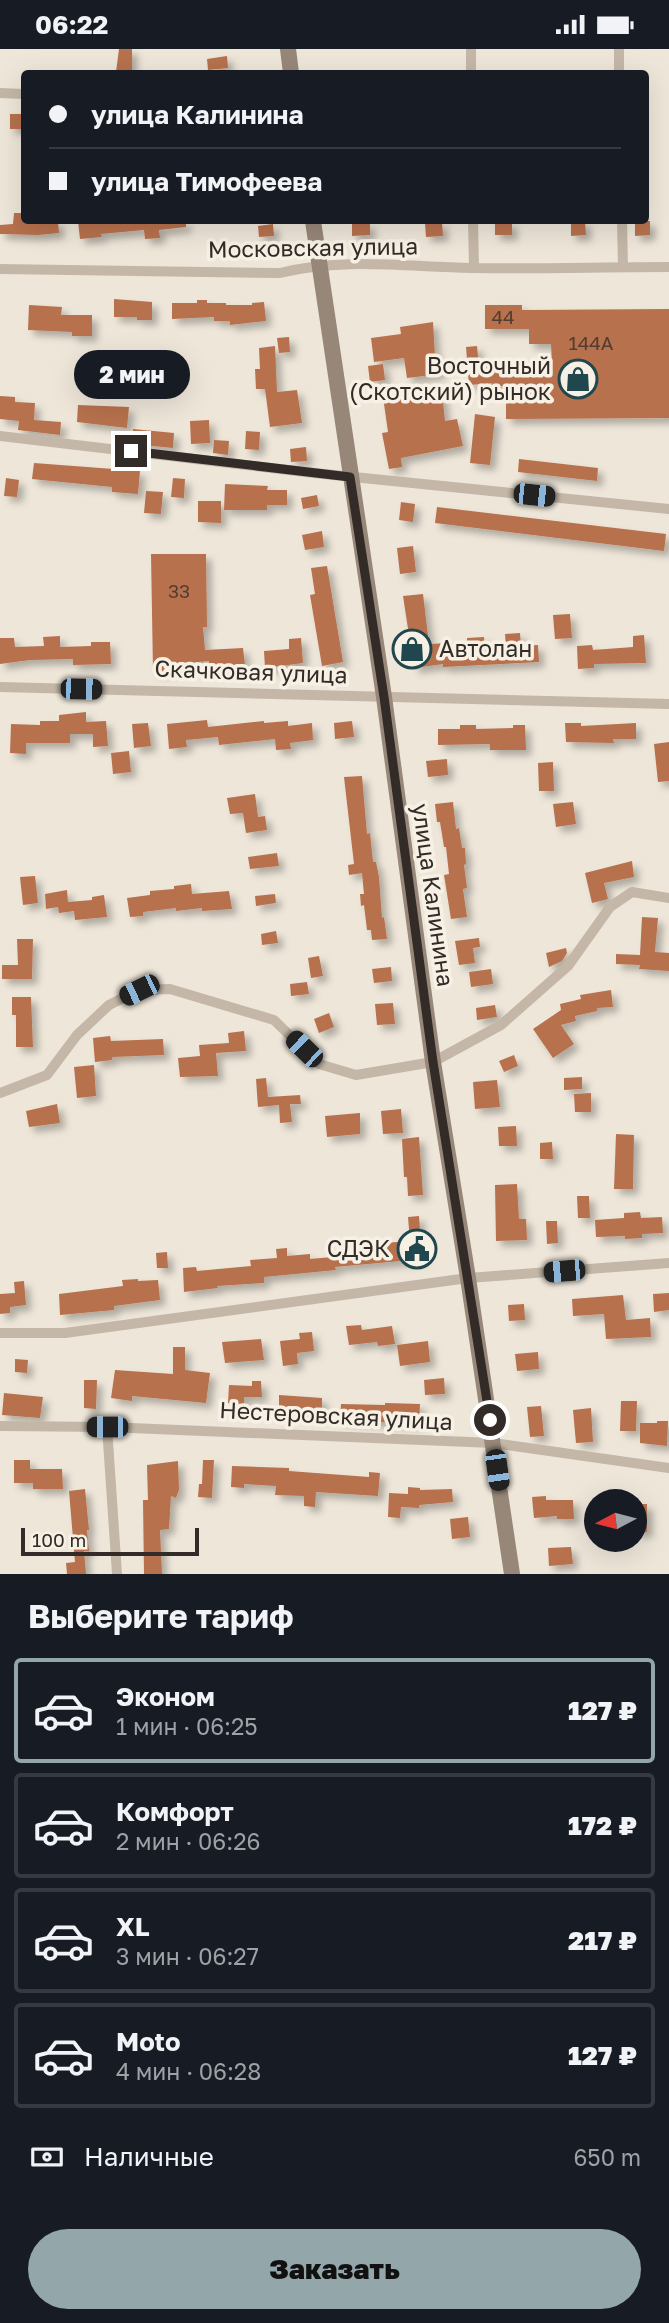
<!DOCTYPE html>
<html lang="ru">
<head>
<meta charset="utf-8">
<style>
  :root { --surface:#171b24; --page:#242831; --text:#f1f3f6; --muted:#9ea1a6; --line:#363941; --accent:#93a6aa }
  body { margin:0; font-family:"Golos Text",sans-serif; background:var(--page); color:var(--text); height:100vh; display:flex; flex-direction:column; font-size:26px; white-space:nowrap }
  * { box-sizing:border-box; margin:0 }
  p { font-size:23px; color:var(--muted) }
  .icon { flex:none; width:38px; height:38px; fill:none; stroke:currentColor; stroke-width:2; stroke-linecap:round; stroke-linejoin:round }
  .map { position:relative; height:1525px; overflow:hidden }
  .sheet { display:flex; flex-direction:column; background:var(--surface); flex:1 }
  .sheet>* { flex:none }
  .top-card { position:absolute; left:21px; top:21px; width:628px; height:154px; border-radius:7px; box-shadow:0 7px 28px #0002; display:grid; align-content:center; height:154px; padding:0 28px; background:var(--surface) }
  .needle { width:46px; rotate:263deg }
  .controls { position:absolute; left:584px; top:1440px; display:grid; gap:14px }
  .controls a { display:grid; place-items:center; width:63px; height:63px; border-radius:50%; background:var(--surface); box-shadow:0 7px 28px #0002; font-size:35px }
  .scale { position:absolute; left:21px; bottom:18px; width:178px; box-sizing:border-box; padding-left:7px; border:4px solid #322b27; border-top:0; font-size:19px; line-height:24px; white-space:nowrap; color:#322b27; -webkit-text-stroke:5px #f6f0e5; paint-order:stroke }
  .end { position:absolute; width:32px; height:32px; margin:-16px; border:9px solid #322b27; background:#fff; box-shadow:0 0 0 4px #fff }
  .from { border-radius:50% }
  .bubble { position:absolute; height:49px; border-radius:24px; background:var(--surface); box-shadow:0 7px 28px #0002; font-size:23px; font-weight:800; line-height:49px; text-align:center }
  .car { position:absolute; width:21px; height:42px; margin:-21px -10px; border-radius:9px; box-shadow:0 0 5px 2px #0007; background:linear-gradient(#222 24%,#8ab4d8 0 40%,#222 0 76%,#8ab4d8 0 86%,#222 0) }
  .top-card b { display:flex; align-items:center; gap:24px; height:66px; font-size:26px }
  .top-card b+b { border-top:2px solid var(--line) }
  .top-card i { width:18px; height:18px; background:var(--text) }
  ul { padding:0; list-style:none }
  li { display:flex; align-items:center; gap:21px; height:105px; margin:0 14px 10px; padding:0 14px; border:4px solid var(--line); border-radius:7px }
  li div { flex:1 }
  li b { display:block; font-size:26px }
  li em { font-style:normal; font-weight:800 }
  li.on { border-color:var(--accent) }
  li>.icon { width:63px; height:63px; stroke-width:1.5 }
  h2 { padding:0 28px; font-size:32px; line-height:84px }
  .pay { display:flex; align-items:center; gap:18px; height:77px; padding:0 28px; font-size:26px }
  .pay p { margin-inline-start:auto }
  .action { display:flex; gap:14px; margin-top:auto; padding:14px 28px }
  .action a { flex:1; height:80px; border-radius:42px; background:var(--accent); color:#111; font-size:28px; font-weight:800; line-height:80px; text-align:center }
  .status { display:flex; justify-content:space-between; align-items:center; height:49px; padding:0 35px; background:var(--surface); direction:ltr }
  .status svg { height:19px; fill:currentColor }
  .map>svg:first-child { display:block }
  .building { fill:#b7714e; filter:url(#shadow) }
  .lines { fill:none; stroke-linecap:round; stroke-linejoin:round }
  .street { stroke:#c4b7a7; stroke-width:10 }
  .secondary { stroke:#978779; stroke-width:16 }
  .route { stroke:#322b27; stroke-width:9 }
  .labels { text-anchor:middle; stroke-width:7; stroke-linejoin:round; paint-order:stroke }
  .number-label { font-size:19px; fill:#533c31 }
  .street-label { font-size:23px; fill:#322b27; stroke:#f6f0e5 }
  .poi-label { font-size:23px; fill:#322b27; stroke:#f6f0e5; text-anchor:end }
</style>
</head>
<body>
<div class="status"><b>06:22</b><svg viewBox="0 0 49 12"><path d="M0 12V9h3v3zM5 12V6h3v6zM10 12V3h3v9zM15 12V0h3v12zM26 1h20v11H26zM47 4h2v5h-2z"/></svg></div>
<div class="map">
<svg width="669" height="1525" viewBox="0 0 669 1525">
  <defs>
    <filter id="shadow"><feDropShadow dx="5.5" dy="5.5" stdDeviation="3.5" flood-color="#0004"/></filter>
  </defs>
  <rect width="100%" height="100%" fill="#eee6d9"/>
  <path class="building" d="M119 0H132V24L116 23Z
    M227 7 228 19 208 21 207 10Z
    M10 65H23V80H10Z
    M14 164H24V172H58L59 184 38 186 0 185V176L13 175Z
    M78 172 129 173 186 172V178L159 181 160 189 145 190 144 181 101 185 102 188 80 190Z
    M571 172H585L586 186 571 187Z
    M635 172H650V186L635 187Z
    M442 173 443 187 426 188 425 174Z
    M495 173H512V186H495Z
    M370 174V186L352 187V175Z
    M273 175 274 187 259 188 258 177Z
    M114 250 152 253V271H137V268H114Z
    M197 251H207V254H226V256H252V254L264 253 266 272 230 276V272H214V268L172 270V254H197Z
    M29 256 62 258 61 266H92V287H72V283L28 281Z
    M485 256H522V261L669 260V369L506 370V337H492V334L469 336 466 298 477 297 479 317 552 316 551 295H529V280H485Z
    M433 273 435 307 438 306 440 325 407 329 404 309 374 313 371 289 401 285 400 278Z
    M289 288 290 303 279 304 277 289Z
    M275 297 277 343 297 341 302 374 270 378 265 340H256L255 320H260L259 299Z
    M383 315 385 331 370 333 368 317Z
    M442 343 445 372 457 370 463 397 401 409 402 418 389 420 382 384 388 383 383 348Z
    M0 347 15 348V353L35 354 34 371 61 373 60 386 18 381 19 372 0 370Z
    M78 356 129 358 127 379 77 373Z
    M475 365 495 368 490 416 470 414Z
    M209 371 210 394 191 395 190 372Z
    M133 380 174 384 173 399 132 395Z
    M246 382 260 383 259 401 245 400Z
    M214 391 229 392 228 406 213 404Z
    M306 398 307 412 291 413 290 400Z
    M519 410 598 419 597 432 518 423Z
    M34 414 140 422 138 445 112 443V438L32 430Z
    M6 429 19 431 17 448 4 447Z
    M173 429 185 430 184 449 171 448Z
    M225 435 268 437 267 441H287V456H267V461H224Z
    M146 442 163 443 161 465 144 464Z
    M317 446 319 457 303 460 301 449Z
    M198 452H221V474L198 473Z
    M401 453 415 455 413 473 399 471Z
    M437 458 666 485 664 502 435 474Z
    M322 482 324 498 305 501 302 486Z
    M413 497 416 523 400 525 397 499Z
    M151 505H206L207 578H203L205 601 243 599 245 616 209 617V612L168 616V622H153Z
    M327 517 343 613 322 617 310 546 315 545 311 519Z
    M423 545 429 595 467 593V589L484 588 485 600 506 599 505 585 520 584 521 597 538 596 539 613 443 618V615L414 619 403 547Z
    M570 565 572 589 555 590 553 566Z
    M644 586 646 614 594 615V619L578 620 577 597 592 596 593 601 633 598V587Z
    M60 587V598L91 597V593H110L111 615 73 616V610L30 611 0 615V589H14L15 598 44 597 43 588Z
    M301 589 303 614 265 619 264 602 289 600V590Z
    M86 663V673L106 672 108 697 93 698V685H70V694H26V705L10 704 11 675 40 676V672H59V666Z
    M207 671 208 678 264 672V674L288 672V677L312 674 313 691 290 694 291 700 276 701 275 690 219 696 218 688 186 691 187 698 169 700 167 675Z
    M352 672 354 688 335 690 334 674Z
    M148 674 151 697 134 699 132 675Z
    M565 674H581V677L636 674V690H613L614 694 566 693Z
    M460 676H476V680L513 679V676H525L526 701H490V695L438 696V680H460Z
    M669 693V732L658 733 654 695Z
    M129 702 131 723 113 725 111 704Z
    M447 710 448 726 428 728 426 712Z
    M553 713 554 742H539L538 714Z
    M362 727 367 785 370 784 373 813H376L379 828 382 869 384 868 387 890 372 891 371 881H367L364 856 361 857 360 845H364L362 824 349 826 348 816 354 815 344 728Z
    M255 745 258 768 265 767 267 781 246 784 243 764 230 765 227 749Z
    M453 753 456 780 459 779 462 799H465L466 815 464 816 467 839 463 840 467 868 451 870 444 826 449 825 446 798H444L440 773H437L435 755Z
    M573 753 576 775 556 778 553 755Z
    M277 804 279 817 250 820 248 808Z
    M632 812 634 828 604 834 608 850 592 854 585 824Z
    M35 827 38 854 23 856 20 828Z
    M191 835 192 845 229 842 232 860 202 862V859L176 862V859L143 863V867L130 868 127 849 150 846V842L174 840V837Z
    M67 841 68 853 92 851V848L104 846 107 868 75 871 74 862 59 864 58 858 46 860 45 845Z
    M275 845 276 854 256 857 255 847Z
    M642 868 658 869 655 903 669 904V922L639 920 640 916 616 915V905L640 906Z
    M276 882 278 894 262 896 261 885Z
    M479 889 480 898 473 899 475 914 459 916 455 892Z
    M17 890H33L32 930H2V916H18Z
    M566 899 567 904 562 912 549 918 546 904Z
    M319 907 323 927 311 929 308 909Z
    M391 918 392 932 374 934 372 920Z
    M491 920 493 935 471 938 469 923Z
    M307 933 309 945 291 947 290 935Z
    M611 941 613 958 597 959V962L575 967 576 972 561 976 574 995 553 1009 533 980 561 961 560 955 581 950 580 946Z
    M12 948H31L33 998H16V966H12Z
    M393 954 395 975 377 976 375 955Z
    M495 956 497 968 477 971 476 959Z
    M329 964 334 978 319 984 314 970Z
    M244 982 246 1002 216 1004 218 1027 180 1028 178 1009 200 1007 199 996 229 994 228 984Z
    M110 987 111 992 163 990 164 1006 112 1008V1011L95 1013 93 989Z
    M514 1006 518 1017 504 1023 499 1012Z
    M94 1016 96 1047 77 1049 74 1018Z
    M582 1028V1040L564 1041V1029Z
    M266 1029 268 1048 300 1046 301 1055H290L292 1073 280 1074 279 1056 258 1058 256 1030Z
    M497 1031 500 1058 475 1060 473 1033Z
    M591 1044V1063H575L574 1045Z
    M57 1055 60 1074 29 1078 26 1062Z
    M401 1060 403 1084 383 1085 381 1062Z
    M360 1064V1085L327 1088 325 1067Z
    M516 1077 517 1097H499L498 1078Z
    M616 1085 634 1086 633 1140H614Z
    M419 1088 423 1146 408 1147 407 1128H404L402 1090Z
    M552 1093 553 1110H540V1094Z
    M517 1135 519 1170H526L527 1191 496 1192 495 1136Z
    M577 1147H589L590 1169H578Z
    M640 1163 641 1169 662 1168 663 1184 642 1185V1189L625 1190V1187L596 1188 595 1171 624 1169V1164Z
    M419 1167 422 1210 335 1218 336 1221 264 1228V1234L217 1237 218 1239 184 1243 183 1219 196 1218 197 1222 251 1217 250 1211 277 1209 276 1200 287 1199V1207L310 1205V1210L343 1207V1199L361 1198V1193L371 1192V1195L410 1192 408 1168Z
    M546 1172H557L558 1194 547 1195Z
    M167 1203 168 1219H157L156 1204Z
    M138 1230V1232L158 1231 160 1251 114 1257V1261L60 1266 59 1245 123 1237 122 1231Z
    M24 1232 26 1256 10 1258V1264L0 1265V1245L15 1244 14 1233Z
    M669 1244V1261L654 1263 653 1245Z
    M623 1246 626 1271 650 1269 651 1288 606 1290 604 1265 573 1267 572 1250Z
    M524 1255 525 1271 509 1272 508 1256Z
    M361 1276 362 1281 392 1277 395 1295 378 1297 377 1293 349 1296 346 1277Z
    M312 1283 314 1302 297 1304 298 1315 283 1317 280 1292 300 1290 299 1284Z
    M261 1290 264 1311 225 1314 222 1293Z
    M428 1292 430 1313 400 1317 397 1296Z
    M173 1298H185V1321L210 1324 206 1354 132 1347V1352L111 1349 115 1321 173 1325Z
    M538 1303 539 1320 517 1322 515 1305Z
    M15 1310 28 1311 27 1324 15 1323Z
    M444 1329 445 1345 425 1346 424 1331Z
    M84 1331H97L96 1360 84 1359Z
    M252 1332H261L262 1348H244V1355L228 1354 229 1336 252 1337Z
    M4 1344 43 1348 40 1369 2 1366Z
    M279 1346 322 1349V1366L279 1362Z
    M621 1352H637L636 1382H620Z
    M385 1354 420 1355 419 1375 340 1371 341 1355 385 1356Z
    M541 1357 544 1387 530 1388 527 1358Z
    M591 1359 593 1393 576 1394 573 1361Z
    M657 1372H668L667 1397 640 1394V1374H657Z
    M14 1411H30V1420H62L63 1440H33V1434H14Z
    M203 1411H214L212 1449 198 1448 199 1435H202Z
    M178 1412 179 1441 176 1449 171 1447 169 1480 160 1481 162 1525H144L143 1451H148L147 1416Z
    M232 1417 289 1419V1422L369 1428V1423L380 1424 378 1447 316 1443 315 1458 304 1457V1447L275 1446 276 1437 244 1435V1439L231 1438Z
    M408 1438 420 1439V1441L452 1440 453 1453 419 1456V1459L401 1458 400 1469 388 1468 389 1444 408 1445Z
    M85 1440 89 1481H87L89 1502H84L86 1525H67L66 1514 75 1513 69 1442Z
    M546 1447V1451H573L574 1470H557V1467L534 1469 532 1448Z
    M635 1455H647V1483H635Z
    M468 1468 470 1488 452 1490 450 1470Z
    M571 1498 573 1515 549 1517 548 1499Z"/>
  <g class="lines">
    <path class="street" d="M471 0V24
      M619 0V24
      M0 44 24 45
      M473 172 474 219
      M622 172 623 218
      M0 220 280 224C341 208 408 218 471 219 537 220 603 218 669 218
      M0 387 314 424 669 460
      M0 638 669 655
      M0 1044 47 1026 77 986 109 956 139 941 170 940 274 971 319 1015 356 1026 433 1013 501 976 568 917 610 858 632 843 669 849
      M0 1284H65L468 1229 669 1214
      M0 1377 107 1378 493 1394 669 1419
      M107 1378 117 1525"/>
    <path class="secondary" d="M288 0 291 24
      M313 172 384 648 433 1013 468 1229 512 1525"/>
  </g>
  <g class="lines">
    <path class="route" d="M131 402 350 428 384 648 433 1013 490 1371"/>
  </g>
  <defs>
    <symbol id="shop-ring" viewBox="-11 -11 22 22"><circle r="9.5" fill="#f6f0e5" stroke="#21474e" stroke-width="1.5"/><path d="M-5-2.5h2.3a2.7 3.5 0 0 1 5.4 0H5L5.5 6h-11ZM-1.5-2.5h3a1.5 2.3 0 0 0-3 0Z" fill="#21474e"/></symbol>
    <symbol id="civic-ring" viewBox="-11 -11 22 22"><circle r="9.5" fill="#f6f0e5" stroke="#21474e" stroke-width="1.5"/><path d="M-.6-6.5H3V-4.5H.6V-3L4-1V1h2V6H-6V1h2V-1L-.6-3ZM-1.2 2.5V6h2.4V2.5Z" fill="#21474e"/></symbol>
  </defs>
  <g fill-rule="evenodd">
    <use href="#shop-ring" x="556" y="308" width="44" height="44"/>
    <use href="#shop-ring" x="390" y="578" width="44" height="44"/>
    <use href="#civic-ring" x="395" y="1178" width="44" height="44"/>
  </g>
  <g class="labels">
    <g class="number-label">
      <text x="503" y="275">44</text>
      <text x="591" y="301">144А</text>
      <text x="179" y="549">33</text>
    </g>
    <g class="street-label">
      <text transform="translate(313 199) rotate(-1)" y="8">Московская улица</text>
      <text transform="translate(251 623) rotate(2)" y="8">Скачковая улица</text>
      <text transform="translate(433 846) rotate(82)" y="8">улица Калинина</text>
      <text transform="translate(336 1367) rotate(3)" y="8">Нестеровская улица</text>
    </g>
    <g class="poi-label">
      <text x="551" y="325">Восточный<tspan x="551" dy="26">(Скотский) рынок</tspan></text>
      <text x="439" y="608" text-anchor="start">Автолан</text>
      <text x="390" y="1208">СДЭК</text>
    </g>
  </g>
</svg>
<div class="controls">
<a><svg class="needle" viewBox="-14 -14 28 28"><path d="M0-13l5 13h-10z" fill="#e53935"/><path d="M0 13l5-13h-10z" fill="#9ea1a6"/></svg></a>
</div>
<div class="scale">100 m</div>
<i class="end from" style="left:490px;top:1371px"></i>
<i class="end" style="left:131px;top:402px"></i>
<div class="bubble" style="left:74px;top:301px;width:116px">2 мин</div>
<i class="car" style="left:534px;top:446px;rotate:96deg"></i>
<i class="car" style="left:81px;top:640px;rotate:91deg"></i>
<i class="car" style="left:139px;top:941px;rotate:244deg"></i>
<i class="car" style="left:304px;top:1000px;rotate:314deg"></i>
<i class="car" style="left:564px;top:1222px;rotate:265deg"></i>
<i class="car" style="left:107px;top:1378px;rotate:270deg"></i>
<i class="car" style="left:497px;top:1421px;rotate:172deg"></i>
<div class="top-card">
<b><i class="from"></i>улица Калинина</b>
<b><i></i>улица Тимофеева</b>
</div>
</div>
<section class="sheet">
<h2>Выберите тариф</h2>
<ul>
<li class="on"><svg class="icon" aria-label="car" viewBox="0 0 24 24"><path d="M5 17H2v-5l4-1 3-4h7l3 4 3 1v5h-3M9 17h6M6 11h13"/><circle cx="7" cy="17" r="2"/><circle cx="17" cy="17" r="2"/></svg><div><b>Эконом</b><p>1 мин · 06:25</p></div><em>127 ₽</em></li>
<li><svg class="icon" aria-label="car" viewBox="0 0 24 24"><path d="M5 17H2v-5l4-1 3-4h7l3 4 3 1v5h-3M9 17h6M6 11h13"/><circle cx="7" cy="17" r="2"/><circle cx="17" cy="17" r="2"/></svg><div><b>Комфорт</b><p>2 мин · 06:26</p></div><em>172 ₽</em></li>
<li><svg class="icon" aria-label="car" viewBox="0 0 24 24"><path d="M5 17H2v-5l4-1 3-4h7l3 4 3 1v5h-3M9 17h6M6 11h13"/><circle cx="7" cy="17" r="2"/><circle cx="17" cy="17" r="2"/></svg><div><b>XL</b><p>3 мин · 06:27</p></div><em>217 ₽</em></li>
<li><svg class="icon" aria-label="car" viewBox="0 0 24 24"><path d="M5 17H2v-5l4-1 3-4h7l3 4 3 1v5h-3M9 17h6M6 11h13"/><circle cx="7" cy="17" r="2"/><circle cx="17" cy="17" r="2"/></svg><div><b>Moto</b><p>4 мин · 06:28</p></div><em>127 ₽</em></li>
</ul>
<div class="pay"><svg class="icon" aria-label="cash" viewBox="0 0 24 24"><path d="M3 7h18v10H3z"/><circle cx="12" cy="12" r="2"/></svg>Наличные<p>650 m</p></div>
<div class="action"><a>Заказать</a></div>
</section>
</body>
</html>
